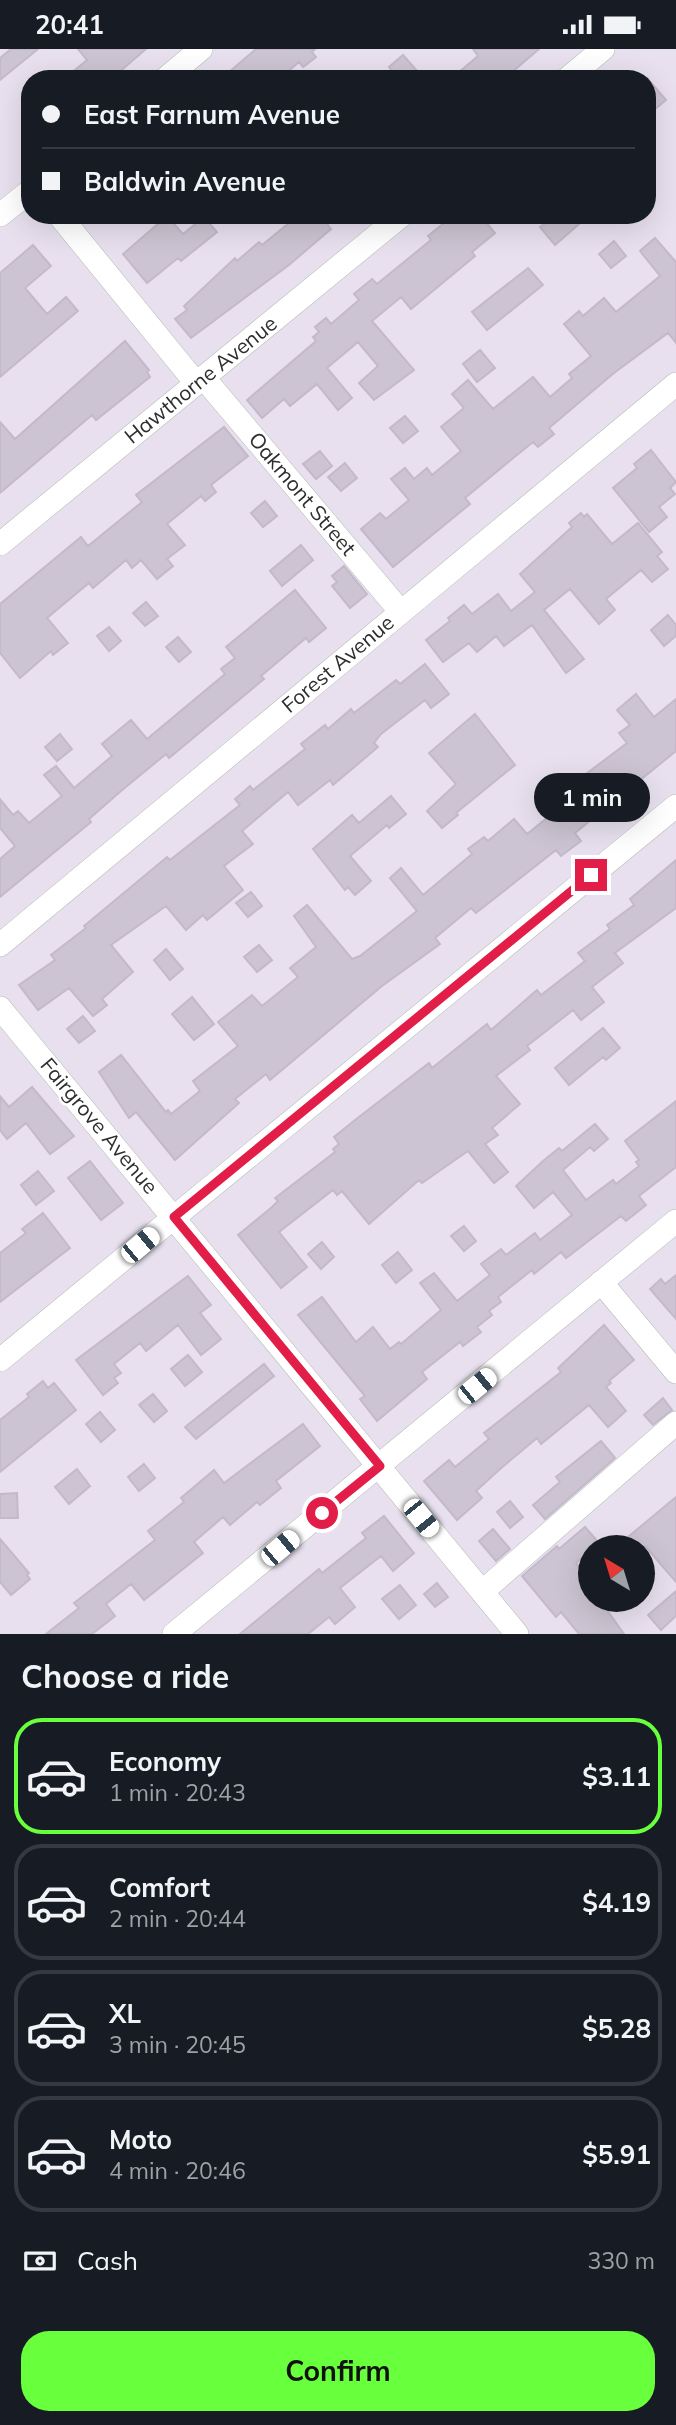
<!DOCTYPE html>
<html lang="en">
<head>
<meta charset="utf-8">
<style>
  :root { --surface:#171b24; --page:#20242c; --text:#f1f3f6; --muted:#9ea1a6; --line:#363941; --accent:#68ff3d }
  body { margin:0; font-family:Mulish,sans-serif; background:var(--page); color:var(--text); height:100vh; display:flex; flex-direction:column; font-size:26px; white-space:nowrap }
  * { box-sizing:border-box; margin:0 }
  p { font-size:23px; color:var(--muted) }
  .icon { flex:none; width:38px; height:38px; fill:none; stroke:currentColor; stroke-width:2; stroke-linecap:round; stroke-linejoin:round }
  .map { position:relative; height:1585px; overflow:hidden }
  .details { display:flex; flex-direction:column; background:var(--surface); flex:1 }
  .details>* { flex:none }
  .hud { position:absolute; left:21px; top:21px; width:635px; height:154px; border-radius:28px; box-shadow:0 7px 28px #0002; display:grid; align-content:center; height:154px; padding:0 21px; background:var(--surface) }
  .needle { width:46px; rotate:322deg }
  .fabs { position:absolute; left:578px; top:1486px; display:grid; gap:14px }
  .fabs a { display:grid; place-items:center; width:77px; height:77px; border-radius:50%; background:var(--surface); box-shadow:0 7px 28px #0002; font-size:35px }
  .end { position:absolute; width:32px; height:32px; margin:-16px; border:9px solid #e11d48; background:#fff; box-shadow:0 0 0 4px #fff }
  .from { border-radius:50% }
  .bubble { position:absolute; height:49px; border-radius:24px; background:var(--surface); box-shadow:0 7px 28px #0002; font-size:23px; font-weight:700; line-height:49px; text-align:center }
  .car { position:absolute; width:21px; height:42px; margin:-21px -10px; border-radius:9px; box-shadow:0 0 5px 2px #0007; background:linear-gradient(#fff 24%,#345 0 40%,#fff 0 76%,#345 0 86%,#fff 0) }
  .hud b { display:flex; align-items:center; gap:24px; height:66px; font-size:26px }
  .hud b+b { border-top:2px solid var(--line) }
  .hud i { width:18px; height:18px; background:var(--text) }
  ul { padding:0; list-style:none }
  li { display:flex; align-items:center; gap:21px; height:116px; margin:0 14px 10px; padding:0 7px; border:4px solid var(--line); border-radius:28px }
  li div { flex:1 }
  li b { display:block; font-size:26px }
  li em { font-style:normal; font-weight:700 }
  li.selected { border-color:var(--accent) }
  li>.icon { width:63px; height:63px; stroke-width:1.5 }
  h2 { padding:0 21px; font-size:32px; line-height:84px }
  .pay { display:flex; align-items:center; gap:18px; height:77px; padding:0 21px; font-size:26px }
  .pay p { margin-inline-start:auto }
  .cta { display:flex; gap:14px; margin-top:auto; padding:14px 21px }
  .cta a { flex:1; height:80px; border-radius:28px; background:var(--accent); color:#111; font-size:28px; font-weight:700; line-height:80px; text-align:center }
  .status { display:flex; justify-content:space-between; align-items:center; height:49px; padding:0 35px; background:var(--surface); direction:ltr }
  .status svg { height:19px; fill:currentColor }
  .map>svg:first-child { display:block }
  .building { fill:#ccc4d2; stroke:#c4b9cb; stroke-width:2 }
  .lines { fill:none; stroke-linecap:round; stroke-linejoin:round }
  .minor-casing { stroke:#b3beb0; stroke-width:24 }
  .minor { stroke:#fff; stroke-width:23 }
  .route { stroke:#e11d48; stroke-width:9 }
  .labels { text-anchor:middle; stroke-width:5; stroke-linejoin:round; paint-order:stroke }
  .street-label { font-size:21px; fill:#2e2e2e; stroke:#fff }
</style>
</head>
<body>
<div class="status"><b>20:41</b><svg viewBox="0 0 49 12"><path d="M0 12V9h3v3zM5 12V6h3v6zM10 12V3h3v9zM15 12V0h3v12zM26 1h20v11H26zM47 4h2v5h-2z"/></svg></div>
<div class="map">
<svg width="676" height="1585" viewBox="0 0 676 1585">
  <rect width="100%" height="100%" fill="#e8e0ef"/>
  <path class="building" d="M11 0H38L0 31V9Z
    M78 0H146L111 30H64L87 11Z
    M256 0H315L312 3 316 8 303 18 299 13 279 30H221Z
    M473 0H539L504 30H451L478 7Z
    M403 6 417 22 408 30H398L389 18Z
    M648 30 666 51 648 66Z
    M299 166H320L331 180 289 216 191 289 175 270 187 261 184 257 235 209 237 212 259 193 262 196Z
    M454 166H480L495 184 472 203 475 207 411 260 401 248 372 272 414 321 374 351 359 334 378 317 358 293 327 319 352 349 338 361 317 335 290 357 284 350 262 369 247 351 316 292 313 288 319 283 315 278 326 269 331 275 359 251 354 245 372 230 377 235 431 191 428 187Z
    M554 166H572L579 175 555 196 540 178Z
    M167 167 183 185 204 168 217 183 181 212 178 209 147 234 123 205Z
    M655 189 676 213V294L668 284 614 324 549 379 554 385 538 398 533 393 512 410 465 449 470 455 393 518 361 480 380 464 386 470 409 451 391 430 405 419 414 430 427 419 432 426 461 402 441 378 464 359 452 345 468 331 493 360 533 328 550 348 572 329 569 325 591 307 564 275 579 262 583 267 604 249 616 263 660 227 640 202Z
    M614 192 626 207 611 219 599 205Z
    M33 196 51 217 25 239 47 265 66 248 78 262 0 328V224Z
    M528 219 543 236 487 281 472 263Z
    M125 292 149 321 147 323 150 328 96 371 92 366 0 444V373L15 390Z
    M480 301 495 319 477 333 463 315Z
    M405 367 418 382 403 394 390 379Z
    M224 378 248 407 211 436 216 443 205 452 201 447 167 475 185 496 167 510 173 517 157 530 141 511 132 519 126 511 93 539 89 534 47 569 68 594 53 606 51 602 20 629 0 604V555L81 488 88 497 142 453 136 446Z
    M651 401 676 433 670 439 675 445 659 458 667 468 649 483 613 439 637 419 634 415Z
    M320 402 332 417 316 430 303 415Z
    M345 414 357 429 341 442 328 428Z
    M265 452 277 467 263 478 251 464Z
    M581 464 584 468 587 465 612 495 638 474 662 503 657 507 668 520 652 533 641 521 606 550 615 561 599 575 570 540 544 561 584 610 566 624 532 576 504 597 496 587 477 603 469 594 443 613 426 591 450 572 448 569 464 556 472 565 498 545 511 562 535 543 520 525 572 478 569 474Z
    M301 496 313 511 282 537 270 522Z
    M344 517 367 545 350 559 332 537 337 533 332 527Z
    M295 541 326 579 309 593 306 589 261 627 264 630 169 709 166 705 121 742 89 770 91 773 0 848V810L15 797 0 779V750L13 766 18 762 29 774 62 747 44 726 56 717 74 739 112 707 102 695 131 671 147 690 225 625 221 620 235 609 226 598Z
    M146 553 158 567 145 577 133 564Z
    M668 566 676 576V587L664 597 651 581Z
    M109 578 121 592 109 602 97 587Z
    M178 588 191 603 179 613 166 598Z
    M425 615 449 645 431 659 425 651 381 685 374 694 378 698 333 736 330 731 298 756 288 743 242 782 253 795 224 817 243 841 207 871 203 866 186 881 166 857 111 896 133 923 102 950 107 956 93 967 69 939 38 961 19 936 55 911 51 906 86 879 84 877 167 808 170 811 240 756 235 750 250 737 253 741 305 700 301 695 325 676 328 680 351 660 354 664 396 631 400 635Z
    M636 645 654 668 676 650V702L575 784 581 792 561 807 556 801 476 864 471 859 435 889 440 895 382 937 270 1031 266 1025 235 1050 239 1054 175 1111 136 1063 129 1069 99 1023 121 1006 166 1063 168 1061 171 1065 200 1042 193 1032 238 997 218 973 252 946 262 957 298 928 290 919 316 898 294 867 307 856 352 910 360 907 417 862 390 829 401 819 423 846 472 805 468 800 484 788 488 792 514 770 527 785 584 739 578 731 627 694 619 684 630 676 617 661Z
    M475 665 515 716 456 764 458 766 442 779 427 762 456 735 429 704Z
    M60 685 72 700 57 712 45 698Z
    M391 747 406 765 389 779 387 776 350 807 371 832 355 846 348 838 345 841 313 800 352 766 359 774Z
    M676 811V859L615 904 623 914 592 938 604 953 581 971 573 961 527 997 530 1001 496 1027 520 1055 492 1079 498 1086 485 1095 508 1123 494 1134 468 1102 422 1134 419 1131 369 1175 342 1142 337 1146 333 1141 279 1183 307 1218 281 1239 238 1186 271 1159 278 1152 275 1149 335 1103 333 1100 339 1095 334 1088 355 1071 429 1014 432 1019 487 975 491 981 537 941 541 946 585 912 578 904 610 880 607 876 634 856 630 850Z
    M251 843 262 857 248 868 236 854Z
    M259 896 272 911 257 923 244 908Z
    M166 900 183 920 170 931 154 911Z
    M192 948 214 975 194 991 172 965Z
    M83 967 95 982 79 994 67 980Z
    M603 979 620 999 606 1011 603 1008 569 1036 555 1019Z
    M32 1038 74 1087 50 1105 26 1074 7 1090 0 1081V1047L9 1058Z
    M676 1052V1118L639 1147 646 1156 626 1172 621 1167 566 1209 561 1203 534 1225 532 1221 498 1248 501 1253 489 1262 492 1266 477 1278 481 1283 463 1297 460 1293 422 1323 427 1330 377 1372 360 1350 365 1347 298 1266 322 1248 356 1293 373 1278 390 1300 399 1293 401 1295 441 1261 420 1234 434 1224 457 1252 490 1226 481 1215 501 1200 506 1206 535 1184 540 1191 572 1166 553 1143 534 1159 516 1137 543 1112 559 1099 562 1102 595 1075 608 1090 594 1102 590 1098 563 1121 586 1151 613 1131 616 1135 639 1117 636 1113 639 1111 625 1092Z
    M90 1112 123 1154 101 1171 68 1129Z
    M38 1122 54 1142 36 1156 21 1136Z
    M43 1164 70 1199 0 1253V1204L26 1184 22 1180Z
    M464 1177 476 1192 464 1202 451 1187Z
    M322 1193 334 1208 321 1220 308 1205Z
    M398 1203 412 1221 396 1234 382 1216Z
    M676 1226V1270L650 1240 661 1230 665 1235Z
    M188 1227 211 1256 200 1264 221 1290 201 1306 178 1276 146 1302 140 1294 114 1315 121 1324 114 1329 118 1334 103 1346 76 1311Z
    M604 1276 634 1311 609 1332 611 1334 606 1338 626 1362 608 1378 589 1356 541 1395 537 1389 500 1420 476 1442 482 1449 457 1471 424 1432 449 1411 455 1418 489 1390 484 1384 561 1323 558 1319Z
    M188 1306 202 1323 185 1337 171 1320Z
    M264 1315 274 1327 196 1390 185 1378Z
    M43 1332 48 1339 54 1334 76 1361 0 1423V1371L29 1348 27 1345Z
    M153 1345 167 1362 154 1373 139 1356Z
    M663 1349 672 1361 653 1376 644 1366Z
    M100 1363 115 1381 101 1393 86 1375Z
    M303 1375 320 1397 276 1432 281 1439 260 1456 257 1453 230 1476 223 1468 194 1493 203 1504 144 1551 131 1535 106 1555 115 1567 92 1585H46L79 1559 74 1554 155 1491 148 1482 184 1453 181 1449 214 1421 224 1434Z
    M601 1392 615 1409 545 1470 533 1456 560 1433 556 1428Z
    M144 1415 155 1429 139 1442 128 1428Z
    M77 1420 90 1437 69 1455 55 1438Z
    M17 1444 18 1469H0V1445Z
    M676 1448V1533L646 1498H616Z
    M510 1452 523 1468 510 1479 497 1463Z
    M384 1467 414 1504 393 1522 381 1507 340 1539 355 1558 335 1575 329 1568 308 1585H240L319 1520 322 1524 366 1489 362 1484Z
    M585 1478 599 1494 590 1498V1502L576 1514 590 1531V1550H599L624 1585H579L561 1563 556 1568 522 1527 557 1497 559 1500Z
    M493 1480 510 1500 496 1512 479 1492Z
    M0 1490 29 1524 27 1526 30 1530 11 1546 0 1533Z
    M437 1534 448 1548 435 1558 424 1545Z
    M400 1536 416 1556 399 1570 382 1550Z
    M676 1542V1567L661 1581 648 1566Z"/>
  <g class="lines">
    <defs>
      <path id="minor" d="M165 30 201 0
        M567 30 603 0
        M0 166 30 142
        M59 166 196 334
        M203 328 401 563
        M0 495 402 166
        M0 896 676 335
        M0 959 517 1585
        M601 1233 676 1323
        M0 1311 676 757
        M482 1543 676 1374
        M174 1585 676 1172"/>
    </defs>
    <use href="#minor" class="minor-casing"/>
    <use href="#minor" class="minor"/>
  </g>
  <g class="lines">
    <path class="route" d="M322 1464 380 1417 174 1168 591 826"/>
  </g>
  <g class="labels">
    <g class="street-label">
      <text transform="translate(201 331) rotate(-39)" y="7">Hawthorne Avenue</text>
      <text transform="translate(302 445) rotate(50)" y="7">Oakmont Street</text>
      <text transform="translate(338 615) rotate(-40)" y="7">Forest Avenue</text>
      <text transform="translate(99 1077) rotate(50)" y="7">Fairgrove Avenue</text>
    </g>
  </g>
</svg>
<div class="fabs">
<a><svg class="needle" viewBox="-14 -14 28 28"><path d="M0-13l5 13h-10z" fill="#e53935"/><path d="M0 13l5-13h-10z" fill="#9ea1a6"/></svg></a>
</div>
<i class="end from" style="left:322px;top:1464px"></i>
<i class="end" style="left:591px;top:826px"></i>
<div class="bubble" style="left:534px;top:724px;width:116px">1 min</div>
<i class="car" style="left:140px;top:1196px;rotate:50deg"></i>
<i class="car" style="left:477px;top:1337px;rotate:51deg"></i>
<i class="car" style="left:421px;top:1469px;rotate:141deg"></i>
<i class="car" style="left:280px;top:1499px;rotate:50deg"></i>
<div class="hud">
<b><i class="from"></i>East Farnum Avenue</b>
<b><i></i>Baldwin Avenue</b>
</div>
</div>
<section class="details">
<h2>Choose a ride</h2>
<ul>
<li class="selected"><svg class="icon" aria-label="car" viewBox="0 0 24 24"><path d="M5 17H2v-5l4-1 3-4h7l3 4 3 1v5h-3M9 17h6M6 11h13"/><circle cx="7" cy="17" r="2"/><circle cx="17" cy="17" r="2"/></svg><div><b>Economy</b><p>1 min · 20:43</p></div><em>$3.11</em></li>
<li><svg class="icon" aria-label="car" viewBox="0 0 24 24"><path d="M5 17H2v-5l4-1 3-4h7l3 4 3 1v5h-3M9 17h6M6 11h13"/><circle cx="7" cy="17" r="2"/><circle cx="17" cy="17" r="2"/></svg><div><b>Comfort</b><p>2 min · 20:44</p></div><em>$4.19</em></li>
<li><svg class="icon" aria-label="car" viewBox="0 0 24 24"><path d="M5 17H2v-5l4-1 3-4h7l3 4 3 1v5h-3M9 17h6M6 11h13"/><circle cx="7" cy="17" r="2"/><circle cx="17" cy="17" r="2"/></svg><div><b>XL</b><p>3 min · 20:45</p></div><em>$5.28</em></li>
<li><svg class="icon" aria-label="car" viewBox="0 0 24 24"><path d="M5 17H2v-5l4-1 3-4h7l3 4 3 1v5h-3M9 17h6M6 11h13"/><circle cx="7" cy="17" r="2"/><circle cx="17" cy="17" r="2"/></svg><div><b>Moto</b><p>4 min · 20:46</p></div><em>$5.91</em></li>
</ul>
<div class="pay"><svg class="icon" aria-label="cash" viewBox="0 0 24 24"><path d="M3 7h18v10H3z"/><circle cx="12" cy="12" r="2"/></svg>Cash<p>330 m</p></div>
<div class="cta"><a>Confirm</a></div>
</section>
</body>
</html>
